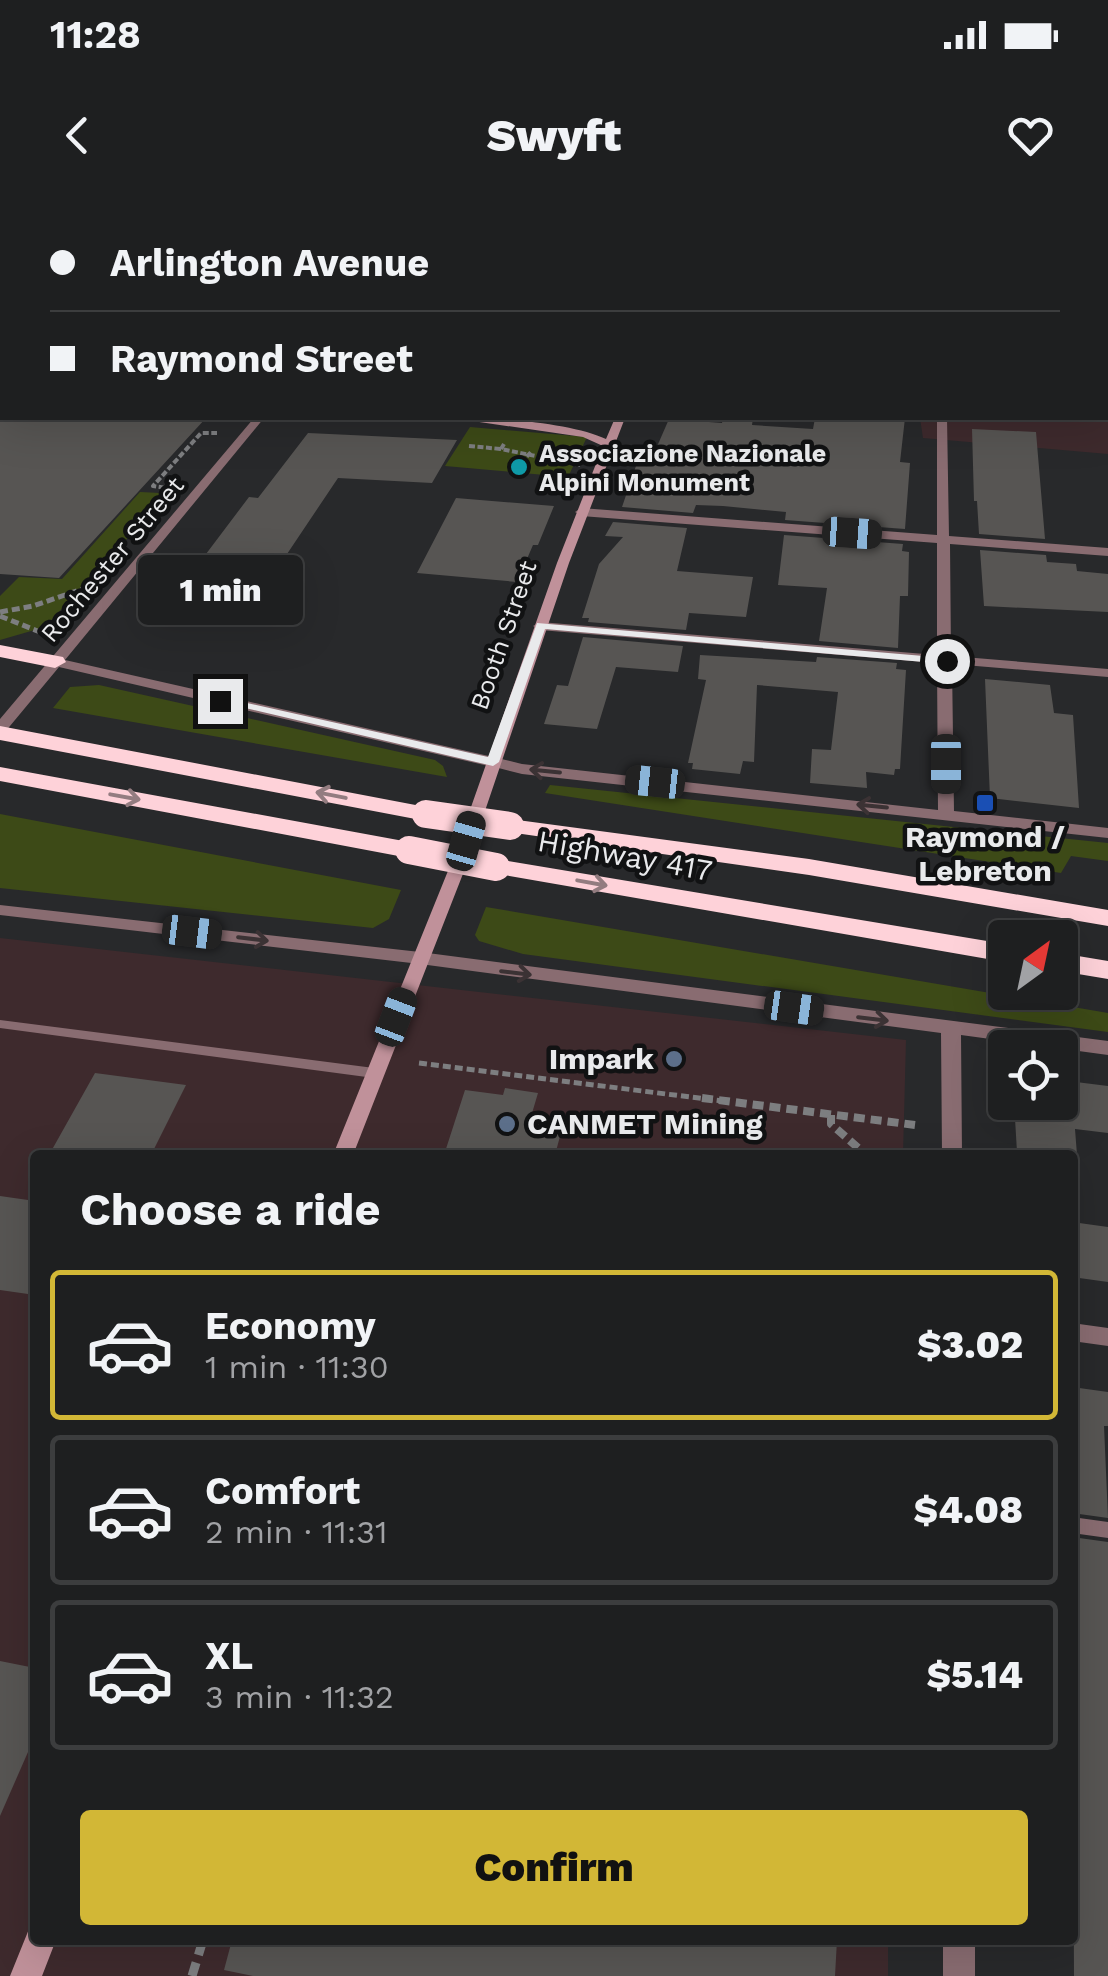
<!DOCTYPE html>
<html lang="en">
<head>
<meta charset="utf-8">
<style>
  :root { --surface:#1e1f20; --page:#262729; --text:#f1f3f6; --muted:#a1a2a5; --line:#3c3d3e; --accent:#d2b736 }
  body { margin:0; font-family:"Work Sans",sans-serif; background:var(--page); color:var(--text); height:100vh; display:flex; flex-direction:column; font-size:38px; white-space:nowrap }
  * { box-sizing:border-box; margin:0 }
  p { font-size:32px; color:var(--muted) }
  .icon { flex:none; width:55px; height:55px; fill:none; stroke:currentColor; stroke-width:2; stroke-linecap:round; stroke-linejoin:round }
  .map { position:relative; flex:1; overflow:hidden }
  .panel { position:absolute; left:30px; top:950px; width:1048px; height:795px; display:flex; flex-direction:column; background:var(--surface); border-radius:10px; box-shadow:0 10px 40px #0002,0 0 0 2px var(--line) }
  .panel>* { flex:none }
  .guide { position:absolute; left:0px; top:0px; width:1110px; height:220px; box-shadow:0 10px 40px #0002,0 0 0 2px var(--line); display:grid; align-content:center; height:220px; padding:0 50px; background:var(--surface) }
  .needle { width:65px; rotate:33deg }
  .fabs { position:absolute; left:988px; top:720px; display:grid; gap:20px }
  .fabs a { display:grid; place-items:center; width:90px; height:90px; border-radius:10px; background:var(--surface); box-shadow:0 10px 40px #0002,0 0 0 2px var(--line); font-size:50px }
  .end { position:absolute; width:45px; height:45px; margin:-22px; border:12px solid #e9eaec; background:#111; box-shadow:0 0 0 5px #111 }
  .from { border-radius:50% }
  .bubble { position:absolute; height:70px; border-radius:10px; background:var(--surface); box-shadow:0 10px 40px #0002,0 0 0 2px var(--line); font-size:32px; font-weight:800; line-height:70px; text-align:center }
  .car { position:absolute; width:30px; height:60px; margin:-30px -15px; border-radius:12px; box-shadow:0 0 8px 2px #0007; background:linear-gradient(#222 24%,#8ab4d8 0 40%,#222 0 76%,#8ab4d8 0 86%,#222 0) }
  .guide b { display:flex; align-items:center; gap:35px; height:95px; font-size:38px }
  .guide b+b { border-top:2px solid var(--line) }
  .guide i { width:25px; height:25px; background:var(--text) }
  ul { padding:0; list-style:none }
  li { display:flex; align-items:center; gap:30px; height:150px; margin:0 20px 15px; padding:0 30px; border:5px solid var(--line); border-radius:10px }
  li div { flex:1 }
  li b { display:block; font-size:38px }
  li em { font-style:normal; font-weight:800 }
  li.selected { border-color:var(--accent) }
  li>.icon { width:90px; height:90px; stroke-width:1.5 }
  h2 { padding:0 50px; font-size:45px; line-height:120px }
  .primary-button { display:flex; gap:20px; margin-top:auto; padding:20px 50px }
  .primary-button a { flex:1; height:115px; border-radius:10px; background:var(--accent); color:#111; font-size:40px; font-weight:800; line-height:115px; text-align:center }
  .status { display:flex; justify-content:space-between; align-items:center; height:70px; padding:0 50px; background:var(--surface); direction:ltr }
  .status svg { height:28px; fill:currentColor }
  header { display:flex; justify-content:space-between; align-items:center; height:130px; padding:0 50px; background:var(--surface); font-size:45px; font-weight:800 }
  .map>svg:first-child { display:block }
  .commercial { fill:#3e2a2d }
  .green { fill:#3d4a17 }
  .building { fill:#575553 }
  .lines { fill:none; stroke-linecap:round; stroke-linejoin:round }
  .path-far3 { stroke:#7d7e80; stroke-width:4; stroke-dasharray:6 2.5; stroke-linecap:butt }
  .path-far2 { stroke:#7d7e80; stroke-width:5; stroke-dasharray:8 4; stroke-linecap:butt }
  .path-far1 { stroke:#7d7e80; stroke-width:8; stroke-dasharray:11 6; stroke-linecap:butt }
  .path { stroke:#7d7e80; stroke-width:9; stroke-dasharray:14 8; stroke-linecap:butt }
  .service { fill:#896c71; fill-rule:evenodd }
  .minor { fill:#896c71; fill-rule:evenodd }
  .tertiary { fill:#896c71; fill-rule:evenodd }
  .secondary { fill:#c0919a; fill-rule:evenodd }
  .motorway { fill:#fed2d9; fill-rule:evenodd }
  .motorway-bridge { stroke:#fed2d9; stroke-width:28 }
  .oneway { stroke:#3b3234 }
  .oneway2 { stroke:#937c80 }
  .route { fill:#e9eaec }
  .culture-dot { fill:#0f9aa8; stroke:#111213; stroke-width:4 }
  .transit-dot { fill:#1a4fb4; stroke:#111213; stroke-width:4 }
  .service-dot { fill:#5c6f8a; stroke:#111213; stroke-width:4 }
  .labels { text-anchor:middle; stroke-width:9; stroke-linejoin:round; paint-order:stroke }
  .far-poi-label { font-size:25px; font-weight:bold; fill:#e9eaec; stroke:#111213; text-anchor:start }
  .far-street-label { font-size:25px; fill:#e9eaec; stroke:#111213 }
  .poi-label { font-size:30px; font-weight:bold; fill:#e9eaec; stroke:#111213 }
  .street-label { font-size:30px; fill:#e9eaec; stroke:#111213 }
</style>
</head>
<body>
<div class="status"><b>11:28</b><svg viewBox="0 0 49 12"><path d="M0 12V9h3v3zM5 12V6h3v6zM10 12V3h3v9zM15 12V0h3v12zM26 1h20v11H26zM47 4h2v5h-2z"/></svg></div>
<header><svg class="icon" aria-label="back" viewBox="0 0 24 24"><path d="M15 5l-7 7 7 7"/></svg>Swyft<svg class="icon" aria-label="heart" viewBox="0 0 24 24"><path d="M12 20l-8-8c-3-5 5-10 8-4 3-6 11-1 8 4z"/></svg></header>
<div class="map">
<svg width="1108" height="1776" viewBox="0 0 1108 1776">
  <rect width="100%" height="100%" fill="#28292b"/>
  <path class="commercial" d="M1108 170V254L923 238 920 218H1108Z
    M0 738 906 840 903 955H35V1740H888V1776H0Z"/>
  <path class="green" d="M470 227 587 237 568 277 445 266Z
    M140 292 160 293 164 299 45 427 0 440V396L19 377 62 379Z
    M99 485 435 560 443 566 447 577 53 508 70 487Z
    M550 585 1108 643V661L1071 656 1061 673 545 593Z
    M0 614 401 690 389 719 373 728 0 688Z
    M486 707 1108 813V832L523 754 479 741 475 735Z"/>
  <path class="building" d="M0 218H206L59 378 0 374Z
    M723 218H753L752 225 813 229 815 218H905L900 262 910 263 905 329 785 320 786 312 723 306 696 305 693 313 622 307 639 257 652 258 669 219 722 223Z
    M972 229 1036 232 1045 339 979 334 977 301H974Z
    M308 233 457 240 432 283 338 278 283 360 206 354 249 297 258 298Z
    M456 298 554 306 538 345H533L517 382 417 373Z
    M613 322 687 328 677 371 753 377 746 417 689 413 686 430 588 422 589 418H582L599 364 623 337 605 336Z
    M784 335 903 344 902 351 909 352 908 396H900L898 448 819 441 827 388 778 385Z
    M980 350 1046 355 1047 362 1076 364 1077 371 1108 374V412L984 406Z
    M583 437 683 446 678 472 616 467 597 529 544 524 557 485 568 486Z
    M700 455 816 462 817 457 897 463 896 469 906 470 900 569H895L894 575 866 572 867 588 810 583 812 549 831 550 838 492 757 485 754 562 743 561 740 574 692 569 693 563H688L706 480 698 479Z
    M985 479 1050 485 1054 513 1073 515 1079 608 990 598Z
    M95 873 186 885 151 955H49Z
    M1060 880 1108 886V933L1075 929 1077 955 1017 952 1014 902H1060Z
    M505 888 538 893 530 920 563 925 555 955H444L465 890 503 895Z
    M0 996 35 1001V1095L0 1090Z
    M1072 1022 1108 1027V1082L1072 1077Z
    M1072 1187 1108 1192V1226H1104L1108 1318 1072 1313Z
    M1072 1337 1108 1342V1776H1074Z
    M0 1461 35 1468V1536L0 1616Z
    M232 1740H837L835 1776H253L224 1770Z"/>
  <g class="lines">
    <path class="path-far3" d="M504 244 501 249 580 265
      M469 246 501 249
      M521 263 531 252
      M173 289 153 286 201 233H217"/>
    <path class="path-far2" d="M0 412 33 406 88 387
      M0 416 40 432
      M419 863 722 901"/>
    <path class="path-far1" d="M702 898 915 925
      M831 915V924L866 955"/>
    <path class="path" d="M192 1776 203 1740"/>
    <path class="service" d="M123 0 120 2H114L116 0Z
      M0 820 374 868 381 873 374 878 0 828Z
      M1072 1317 1108 1322V1338L1072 1333Z"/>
    <path class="minor" d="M265 0H318L320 2H271Z
      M934 0H942V2H934Z
      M0 7H2V11H0Z
      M0 38 2 39V43L0 44Z
      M0 102H2V108H0Z
      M937 218H947L949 336 1108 348V356L950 344 951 456 1108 469V477L952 464 954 611 1108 628V638L522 574 487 565 485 562 493 557 522 564 938 610 937 463 540 430 533 426 540 422 937 455V343L581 316 575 312 581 308 937 335Z
      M0 705 420 752 1108 841V855L961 835 962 955H942L941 833 420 764 0 715Z
      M1072 1123 1108 1128V1146L1072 1141Z
      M943 1740H975V1776H943Z"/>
    <path class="tertiary" d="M254 218H264L65 460 493 557 501 562 499 565 493 567 59 467 5 532 0 534V519Z"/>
    <path class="secondary" d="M0 179H2V185H0Z
      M452 218C490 216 572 223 606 239L615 218H625L569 363 468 661 353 955H333L452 661 557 363 603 246 583 237Z
      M35 1726V1740H56L42 1776H10L29 1729Z"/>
    <path class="motorway" d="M0 445 63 457 66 462 55 468 0 457Z
      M0 526 426 607 438 614 426 621 0 540Z
      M0 567 409 642 422 650 409 658 0 581Z
      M510 619 809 659 1108 710V726L809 675 501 631 498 626 501 621Z
      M496 659 1005 744V762L487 672 483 667 487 662Z
      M1060 753 1108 761V779L1060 771Z"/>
    <path class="motorway-bridge" d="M426 614 510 626
      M409 650 496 667"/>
  </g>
  <defs><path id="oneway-shaft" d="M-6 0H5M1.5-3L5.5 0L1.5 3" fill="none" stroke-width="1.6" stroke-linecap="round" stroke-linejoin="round" transform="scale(2.5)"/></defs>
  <g class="oneway">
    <use href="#oneway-shaft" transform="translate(545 571) rotate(-174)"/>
    <use href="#oneway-shaft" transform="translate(872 606) rotate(-174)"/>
    <use href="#oneway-shaft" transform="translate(253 739) rotate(7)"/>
    <use href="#oneway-shaft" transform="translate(516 773) rotate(7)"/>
    <use href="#oneway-shaft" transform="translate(873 819) rotate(7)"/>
  </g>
  <g class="oneway2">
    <use href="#oneway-shaft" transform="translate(331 595) rotate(-169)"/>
    <use href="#oneway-shaft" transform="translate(125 597) rotate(10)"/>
    <use href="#oneway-shaft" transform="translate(592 683) rotate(10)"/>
  </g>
  <path class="route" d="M537 423 947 458 953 461 947 464 545 429 499 562 493 566 215 501 220 497 488 557Z"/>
  <circle class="culture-dot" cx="519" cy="267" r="10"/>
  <rect class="transit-dot" x="975" y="593" width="20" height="20" rx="5"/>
  <g class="service-dot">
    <circle cx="674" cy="859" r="10"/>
    <circle cx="507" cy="924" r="10"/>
  </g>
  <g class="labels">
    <g class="far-poi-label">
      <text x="539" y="262">Associazione Nazionale<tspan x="539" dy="29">Alpini Monument</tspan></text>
    </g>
    <g class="far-street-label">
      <text transform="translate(112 359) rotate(-50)" y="9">Rochester Street</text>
      <text transform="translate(503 435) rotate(-71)" y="9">Booth Street</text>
    </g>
    <g class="poi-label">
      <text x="985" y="647">Raymond /<tspan x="985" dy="34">Lebreton</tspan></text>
      <text x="654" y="869" text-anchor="end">Impark</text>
      <text x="527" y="934" text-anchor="start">CANMET Mining</text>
    </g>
    <g class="street-label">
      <text transform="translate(625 656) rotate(10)" y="10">Highway 417</text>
    </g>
  </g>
</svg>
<div class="fabs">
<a><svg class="needle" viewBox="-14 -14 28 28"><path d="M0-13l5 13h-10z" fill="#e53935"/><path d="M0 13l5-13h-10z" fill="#a1a2a5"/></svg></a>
<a><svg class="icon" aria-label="locate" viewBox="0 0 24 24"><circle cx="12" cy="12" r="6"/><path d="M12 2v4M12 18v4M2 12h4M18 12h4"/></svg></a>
</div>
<i class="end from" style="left:947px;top:461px"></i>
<i class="end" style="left:220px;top:501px"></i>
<div class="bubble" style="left:138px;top:355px;width:165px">1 min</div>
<i class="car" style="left:852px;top:333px;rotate:94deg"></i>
<i class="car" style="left:946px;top:564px;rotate:180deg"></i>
<i class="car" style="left:655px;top:582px;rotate:276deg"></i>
<i class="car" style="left:466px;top:641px;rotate:16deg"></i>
<i class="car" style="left:192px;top:732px;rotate:97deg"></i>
<i class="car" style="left:794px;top:808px;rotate:98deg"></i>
<i class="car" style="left:396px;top:817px;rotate:21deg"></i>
<div class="guide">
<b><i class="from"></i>Arlington Avenue</b>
<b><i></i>Raymond Street</b>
</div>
<section class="panel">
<h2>Choose a ride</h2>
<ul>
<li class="selected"><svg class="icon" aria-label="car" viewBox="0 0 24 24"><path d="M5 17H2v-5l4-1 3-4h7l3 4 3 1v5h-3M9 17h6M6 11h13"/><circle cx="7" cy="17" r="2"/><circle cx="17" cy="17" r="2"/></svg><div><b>Economy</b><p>1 min · 11:30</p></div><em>$3.02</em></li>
<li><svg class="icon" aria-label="car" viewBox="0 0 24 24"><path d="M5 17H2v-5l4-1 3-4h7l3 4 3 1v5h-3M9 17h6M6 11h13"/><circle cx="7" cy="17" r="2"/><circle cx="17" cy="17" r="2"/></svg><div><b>Comfort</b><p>2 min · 11:31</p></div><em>$4.08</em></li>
<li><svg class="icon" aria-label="car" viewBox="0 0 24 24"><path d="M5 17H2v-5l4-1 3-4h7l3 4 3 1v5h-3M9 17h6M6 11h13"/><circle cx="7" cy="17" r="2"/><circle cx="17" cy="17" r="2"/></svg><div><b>XL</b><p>3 min · 11:32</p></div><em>$5.14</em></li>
</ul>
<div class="primary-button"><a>Confirm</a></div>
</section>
</div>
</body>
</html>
